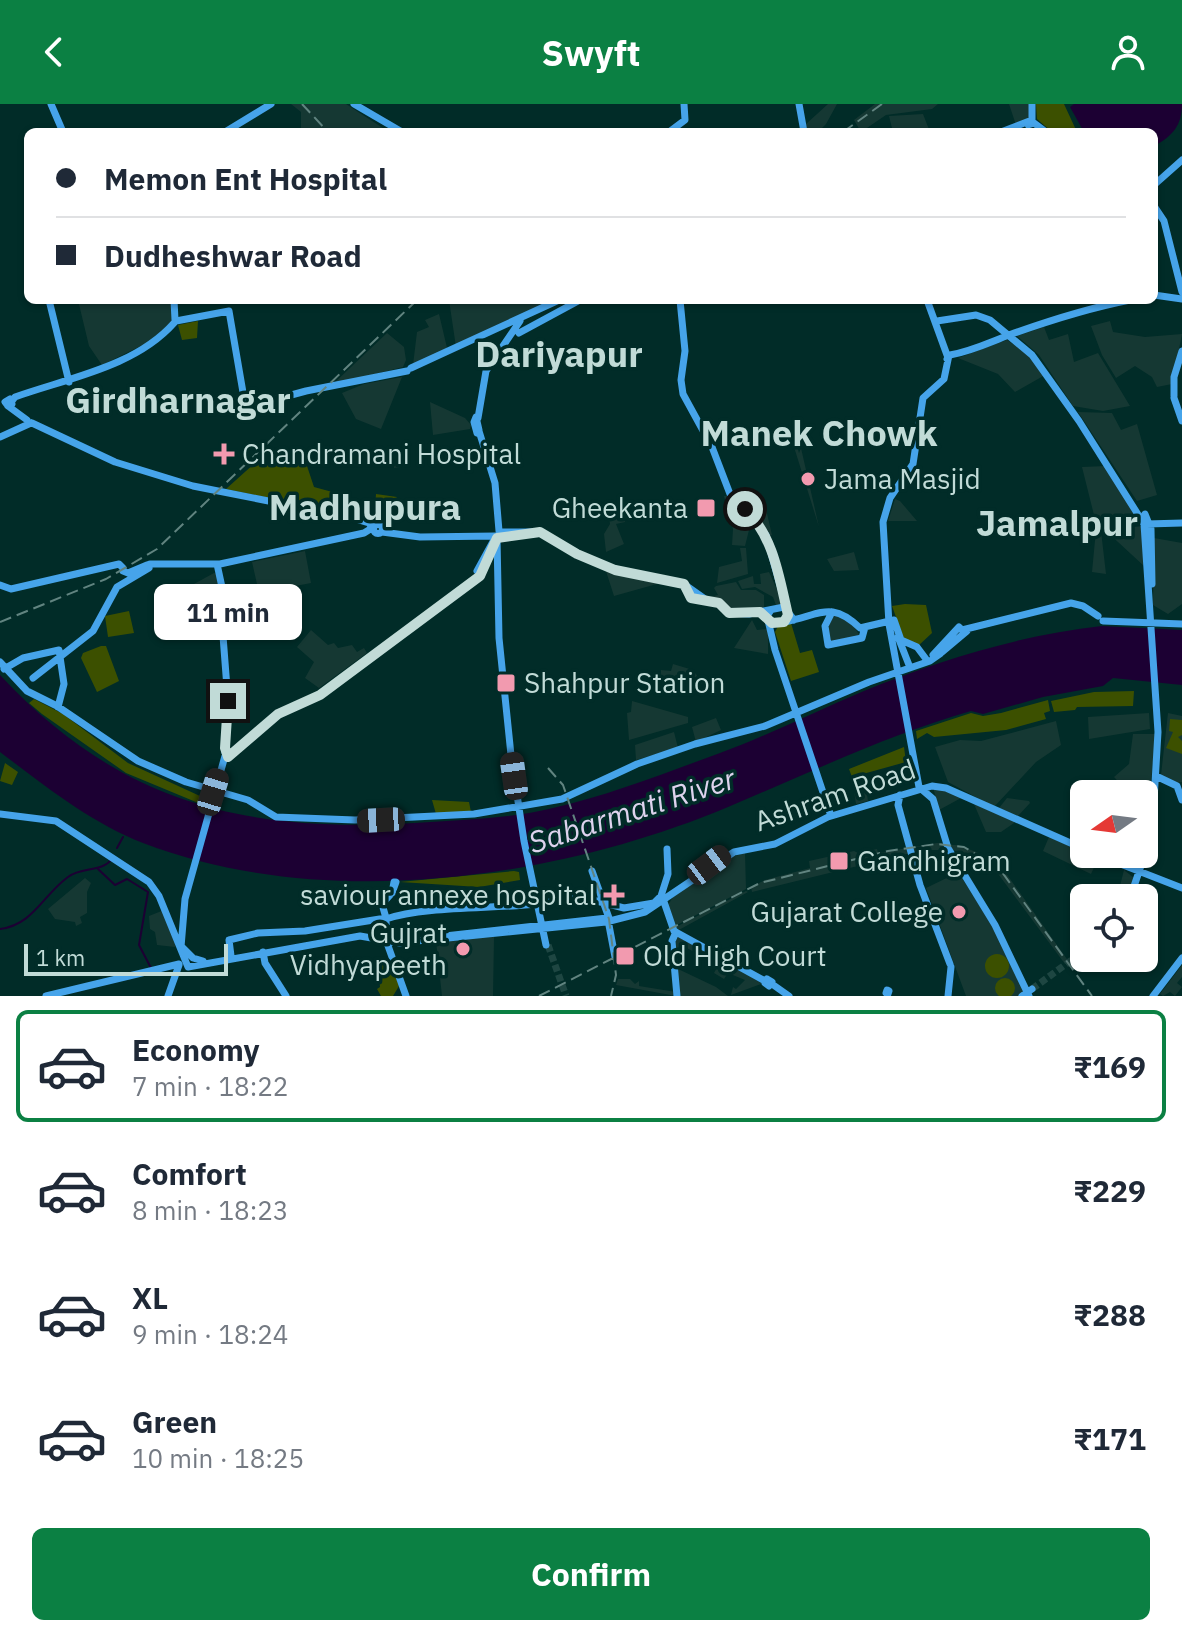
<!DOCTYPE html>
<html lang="en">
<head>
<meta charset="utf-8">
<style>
  :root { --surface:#fff; --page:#f2f2f3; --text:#1f2937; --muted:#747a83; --line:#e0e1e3; --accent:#0b8043 }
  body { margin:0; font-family:"IBM Plex Sans",sans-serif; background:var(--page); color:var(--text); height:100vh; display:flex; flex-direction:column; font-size:30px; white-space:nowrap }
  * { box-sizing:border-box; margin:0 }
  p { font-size:26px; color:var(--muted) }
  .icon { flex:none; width:44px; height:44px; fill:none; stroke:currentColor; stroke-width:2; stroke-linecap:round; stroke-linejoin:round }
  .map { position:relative; height:892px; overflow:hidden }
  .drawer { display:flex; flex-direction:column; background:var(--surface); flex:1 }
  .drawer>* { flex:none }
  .top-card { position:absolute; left:24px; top:24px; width:1134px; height:176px; border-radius:12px; box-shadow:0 2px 6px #0004; display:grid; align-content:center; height:176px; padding:0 32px; background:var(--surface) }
  .needle { width:52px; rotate:256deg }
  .buttons { position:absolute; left:1070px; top:676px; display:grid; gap:16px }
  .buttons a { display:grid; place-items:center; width:88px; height:88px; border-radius:12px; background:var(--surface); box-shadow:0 2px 6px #0004; font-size:40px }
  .scale { position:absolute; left:24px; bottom:20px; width:204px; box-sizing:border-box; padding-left:8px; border:4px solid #c1dbd7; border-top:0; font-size:22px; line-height:28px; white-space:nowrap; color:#c1dbd7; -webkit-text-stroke:6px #012c28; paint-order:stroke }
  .end { position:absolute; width:36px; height:36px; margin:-18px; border:10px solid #c1dbd7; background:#111; box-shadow:0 0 0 4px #111 }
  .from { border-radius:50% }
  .bubble { position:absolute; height:56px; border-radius:12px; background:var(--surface); box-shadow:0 2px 6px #0004; font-size:26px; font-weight:800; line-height:56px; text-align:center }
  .car { position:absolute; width:24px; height:48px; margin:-24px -12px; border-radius:10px; box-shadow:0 0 6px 2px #0007; background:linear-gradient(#222 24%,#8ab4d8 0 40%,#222 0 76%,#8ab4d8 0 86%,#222 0) }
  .top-card b { display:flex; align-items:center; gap:28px; height:76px; font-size:30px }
  .top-card b+b { border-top:2px solid var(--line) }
  .top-card i { width:20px; height:20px; background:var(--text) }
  ul { padding:14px 0 0; list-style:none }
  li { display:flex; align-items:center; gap:24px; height:112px; margin:0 16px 12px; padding:0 16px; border:4px solid transparent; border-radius:12px }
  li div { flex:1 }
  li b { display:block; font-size:30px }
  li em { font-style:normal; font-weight:800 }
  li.on { border-color:var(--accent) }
  li>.icon { width:72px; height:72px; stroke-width:1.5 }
  .cta { display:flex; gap:16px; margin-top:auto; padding:16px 32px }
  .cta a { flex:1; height:92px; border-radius:12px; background:var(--accent); color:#fff; font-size:32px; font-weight:800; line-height:92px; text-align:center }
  header { display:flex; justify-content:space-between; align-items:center; height:104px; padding:0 32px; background:var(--accent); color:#fff; font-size:36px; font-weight:800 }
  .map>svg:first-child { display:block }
  .built { fill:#153833 }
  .green { fill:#3c5000 }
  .water { fill:#1c0033 }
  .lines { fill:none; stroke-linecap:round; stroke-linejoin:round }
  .stream { stroke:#1c0033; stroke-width:2 }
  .major-tunnel { stroke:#1e4642; stroke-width:7; stroke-dasharray:7 3.5; stroke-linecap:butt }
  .major { stroke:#46a4ea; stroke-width:7 }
  .rail { stroke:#618480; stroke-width:2; stroke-dasharray:12 6; stroke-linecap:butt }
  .route { stroke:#c1dbd7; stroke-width:10 }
  .poi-dot { fill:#f29aaf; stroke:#012c28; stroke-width:3 }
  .labels { text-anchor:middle; stroke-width:7; stroke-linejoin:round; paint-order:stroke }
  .poi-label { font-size:28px; fill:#c1dbd7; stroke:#012c28; text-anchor:start }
  .street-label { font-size:28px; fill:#c1dbd7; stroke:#012c28 }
  .water-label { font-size:30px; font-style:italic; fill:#ded3ee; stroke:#012c28 }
  .district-label { font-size:36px; font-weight:bold; fill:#c1dbd7; stroke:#012c28 }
</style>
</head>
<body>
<header><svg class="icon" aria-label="back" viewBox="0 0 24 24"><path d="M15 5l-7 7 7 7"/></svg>Swyft<svg class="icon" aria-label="person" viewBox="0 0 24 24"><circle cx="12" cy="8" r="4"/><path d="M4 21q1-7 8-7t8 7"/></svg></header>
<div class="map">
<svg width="1182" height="892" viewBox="0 0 1182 892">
  <rect width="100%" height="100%" fill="#012c28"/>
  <path class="built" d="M291 0H346L389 28H301V8Z
    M828 0H837L826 20 818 28H807L806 20Z
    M875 0H938L932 5 886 11 861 28 854 16Z
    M1009 0H1031L1030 13 1016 21Z
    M923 10 930 28H902L892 24 889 12Z
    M78 196H171L172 218 155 235 102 261 89 242Z
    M449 196H547L545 201 456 243Z
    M439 210 448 248 413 261 417 228 429 223 425 216Z
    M1110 217 1113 228 1145 233 1182 230 1172 280 1157 283 1152 273 1135 262 1116 274 1102 251 1091 222Z
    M1044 223 1049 236 1068 230 1074 258 1098 249 1130 302 1103 307 1073 302 1039 251 1017 232Z
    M387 229 404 243 406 256 403 263 332 281Z
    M1007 236 1031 252 1045 271 1015 288 998 270 958 254Z
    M402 273 381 325 356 315 342 289 364 280Z
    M430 298 465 314 471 321 470 325 433 331Z
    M1078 308 1112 309 1121 326 1137 320 1157 391 1137 397Z
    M797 342 799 349 801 344 819 423 794 343Z
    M407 344 409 362 394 364 393 347Z
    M1106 362 1139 416 1096 419 1082 363Z
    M724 392H731L743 406 734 412 745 406 752 414 745 442 732 441 733 425Z
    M895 395 900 397 917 417H888Z
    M765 401 772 431 769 432 748 405Z
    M622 403 625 418 616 420 624 440 606 448 604 430 610 420 608 406Z
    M1143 422 1144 462 1105 426Z
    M1096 426 1101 427 1106 470 1092 468Z
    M1154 434 1182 439V500L1168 510 1153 501Z
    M740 444H746L748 470 717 479 719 463 742 457Z
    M305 447 311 479 259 489 252 458Z
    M854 448 859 466 834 467 827 455Z
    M605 464 664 478 614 492Z
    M769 468 784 501 777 504 773 493 755 483 742 485 738 477 753 472 754 480H761L760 470Z
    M214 469 218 470 224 492 170 501 171 487 183 486Z
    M736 478 741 486H756L764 491V506L733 508 711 497 710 493 718 491 714 484 716 482Z
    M846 510 860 532 829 539V513Z
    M752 516 757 526 768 525V550L734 544Z
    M311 526 328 541 334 539 338 544 352 541 357 548 364 544 367 549 319 584 305 574 314 558 297 543Z
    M673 560 693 566 703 580 687 578 685 573 677 577 661 576V566L671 567Z
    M632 597 688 613V619L629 636 627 609 631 608Z
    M1149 609 1150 625 1089 635 1088 613Z
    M1168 609 1182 612V678L1174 679 1161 671Z
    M716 614 721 626 696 638 692 623Z
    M1056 617 1061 641 1036 658 994 703 948 678 935 643 960 636 981 637Z
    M674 628 678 644 636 656 635 641Z
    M1133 630H1156L1149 696 1144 695V690H1130L1114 673 1129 660Z
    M864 670 868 697 856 700 852 674Z
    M933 683H942L961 694 939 706Z
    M1007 694 1029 697 1030 699 1018 712 999 704Z
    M974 700 1014 717V719L1001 728H986Z
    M1049 733 1098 755 1091 770 1043 747Z
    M937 739H946L948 746H923L752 788 751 783 765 776 810 764 809 757 854 747 858 749 877 745 878 749Z
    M958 741 984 751 1003 765 1069 858 1065 860 996 767 968 750 952 746V741Z
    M745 749 746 785 675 822 668 801 673 793 732 753Z
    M1124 766 1134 774 1127 794H1117Z
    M955 770 960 771 999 832 1026 887 1019 892H966L926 784Z
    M85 774 91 779 87 788V809L80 813 82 819 76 822 75 818 55 815 48 805Z
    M748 788 677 827 674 824 746 787Z
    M164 806 175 837V843L157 841 155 828 150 825 149 812Z
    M676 832 720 855 717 860 683 842 679 848 675 846Z
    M494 833 493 892H442L436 837Z
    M721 856 761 878V880L731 891 733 883 736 885 745 876 728 869 724 875 714 869Z
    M1182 861V873L1177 879 1182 883 1175 892 1170 888 1163 892 1160 890Z
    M676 864 716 883 728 892H680Z
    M618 875H630L635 880 639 877V882L676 888V892L616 881Z"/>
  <path class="green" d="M1036 0H1064L1077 28H1052L1037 15Z
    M198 217 197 234 182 236 178 221Z
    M267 348 305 356 314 383 347 392 346 401 354 402 353 411 226 385Z
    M376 390 397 393 384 421 374 418Z
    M905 500 926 501 932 529 918 542 905 538 892 502Z
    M129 507 134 529 108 533 105 512Z
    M791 519 800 549 812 546 819 568 791 577 775 528 778 522Z
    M101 542H106L119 577 97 588 81 554 83 549Z
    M1134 587 1133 602 1077 603 1075 606 1054 608 1051 597 1094 588Z
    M34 595 63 610 128 659 200 692H211L208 703 126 669 42 610 29 599Z
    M1048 596 1050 607 1044 609 1046 615 1006 626 934 633 927 629 917 635 916 627 971 609 983 612 1001 609Z
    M1170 615 1182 616V631L1178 633 1182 637V650L1166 644 1173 628 1169 627Z
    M904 643 906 658 852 673 849 665Z
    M5 659 18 668 12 681 0 677Z
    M432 696 469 698 471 708 436 710Z
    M514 767 519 768 520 776 479 783 400 778Z
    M985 862a12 12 0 1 1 24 0a12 12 0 1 1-24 0Z
    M391 857 399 882 393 892H381L377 885 380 883 378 861Z
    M995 884a10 10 0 1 1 20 0a10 10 0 1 1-20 0Z"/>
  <path class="water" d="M1074 0H1182C1182 21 1173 32 1154 42V28H1084L1070 3Z
    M1102 522 1182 526V581L1113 574 1103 582 1043 593 983 610 971 607C887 631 809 669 728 703 554 776 323 808 143 739 91 719 44 681 0 648V571C120 700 245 729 415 719 461 716 508 715 553 704 610 691 665 669 720 649 769 631 816 607 864 587 939 556 1021 531 1102 522Z"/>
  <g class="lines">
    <path class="stream" d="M117 744 123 733
      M98 765 115 781 127 775 148 788 139 841 151 864
      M0 825C33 821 43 791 68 773 82 762 101 769 112 755"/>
    <path class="major-tunnel" d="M548 841 566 892
      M1032 885 1084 847"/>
    <path class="major" d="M51 0 63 28
      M354 0 402 28
      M799 0 804 28
      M1028 21 1034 19 1046 28
      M225 28 271 0
      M669 28 685 16 684 0
      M1001 28 1032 16V0
      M1154 81 1182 56
      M1154 102 1164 117 1182 188
      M1154 191 1182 195
      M49 196 69 278
      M174 196 175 216
      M680 196 685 247 681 276 683 290 712 343 730 390 766 431 787 506
      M927 196 947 251
      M176 217 229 207 245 300
      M937 217 976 211 990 216 1032 251 1079 317 1144 420 1158 628 1154 696 1144 748
      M519 229 580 196
      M950 251C972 247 988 239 1009 231 1048 217 1089 204 1130 196
      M947 255 949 251 944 275 923 294 913 360 890 394 883 418 889 520 919 683 933 695 948 744 995 821 1029 892
      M411 264 559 196
      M1174 292V273L1182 247
      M1174 294 1182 317
      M10 295 12 300 8 302 5 298Z
      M12 297 15 293C68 274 135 263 174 219
      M8 302 27 316
      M247 303 306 287 407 267
      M476 313 479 326 477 329 474 318Z
      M478 314 486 267 520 217
      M32 319 115 358 193 382 349 413 369 419 372 424 364 429 220 460H150
      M479 327 495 379 499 427
      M0 333 31 319
      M1145 410 1151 425 1152 480
      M1147 420 1182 419
      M373.5 425a4.5 4.5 0 1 1 9 0a4.5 4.5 0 1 1-9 0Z
      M382 428 420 433 495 432
      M500 428H540L577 450 615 466 684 480 708 497 719 499 729 509 749 510 784 503 794 516
      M497 434 499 534 511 651 524 737 546 841
      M217 460 228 511 223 532 228 597 225 648
      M123 467 128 469 147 461
      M477 467 495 434
      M0 481 11 485 119 460 123 464
      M771 506 767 512 775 546 831 712
      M832 508 825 522 828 541 862 534 865 523
      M1103 517 1182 520
      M784 518C821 511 831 496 860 524L894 516 901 536 917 543 926 555
      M898 533 909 561
      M942 548 967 527
      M933 551 959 523 962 526 1071 499 1083 502 1098 512
      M0 558 27 587 57 602 138 657 186 678 248 696 276 713 355 716 474 710 562 695 637 660 695 640 765 622 869 578 930 557 940 550
      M4 565 23 554 59 546 64 580 58 603
      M33 574 93 527 117 483 149 464
      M232 650 278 610 320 591 478 473
      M1156 672 1177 682 1182 696
      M900 691 898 701 920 781 950 860
      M0 710 56 717 149 778 159 792 188 863 360 832 400 839 442 834
      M1095 750 1182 784
      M592 767 609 814
      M394 778 392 789 396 778
      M1130 794 1146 747
      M663 795 674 827 765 877
      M538 800 581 793 624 804 654 799 661 792 668 770 667 745
      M386 815C424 802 493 805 537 800
      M608 816 615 853
      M386 817 387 839 406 892
      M676 828 672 837 677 892
      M436 833 607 814
      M438 835 606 818 645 808 734 748 775 740 828 713 932 682 946 684 1084 745
      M181 842 193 854 203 857
      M181 843 185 795 225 652
      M263 848 265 859 286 892
      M231 852 229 836 258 829 305 827 386 814 382 800 392 789
      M767 875 772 878 769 882 765 879Z
      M772 880 789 892
      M887 886 889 887 888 890 886 889Z
      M46 892 179 860
      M168 892 179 861
      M948 892 951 863
      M1022 892 1032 885
      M1153 892 1182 854"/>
    <path class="rail" d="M302 0 328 28
      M843 28 882 0
      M0 518 106 475 157 445 417 196
      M548 664 563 681 609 815 616 871 611 892
      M539 892 760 779 888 747 936 740 964 743 999 764 1092 892"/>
  </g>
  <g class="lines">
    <path class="route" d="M228 597 225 644 228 653 278 610 320 591 480 472 497 434 540 428 577 450 615 466 684 480 691 494 719 499 729 509 760 508 772 519 784 518 788 511C779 473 774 433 745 405"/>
  </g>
  <g class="poi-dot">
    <path d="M220 338h8v8h8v8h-8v8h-8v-8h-8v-8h8z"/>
    <circle cx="808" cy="375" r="8"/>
    <rect x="696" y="394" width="20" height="20" rx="4"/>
    <rect x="496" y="569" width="20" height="20" rx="4"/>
    <rect x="829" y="747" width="20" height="20" rx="4"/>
    <path d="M610 779h8v8h8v8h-8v8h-8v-8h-8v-8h8z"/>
    <circle cx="959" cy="808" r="8"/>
    <circle cx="463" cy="845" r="8"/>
    <rect x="615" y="842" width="20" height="20" rx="4"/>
  </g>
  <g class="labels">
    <g class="poi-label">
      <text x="242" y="360">Chandramani Hospital</text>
      <text x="824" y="385">Jama Masjid</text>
      <text x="688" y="414" text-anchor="end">Gheekanta</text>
      <text x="524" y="589">Shahpur Station</text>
      <text x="857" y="767">Gandhigram</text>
      <text x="596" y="801" text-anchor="end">saviour annexe hospital</text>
      <text x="943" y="818" text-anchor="end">Gujarat College</text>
      <text x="447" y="839" text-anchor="end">Gujrat<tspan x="447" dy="32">Vidhyapeeth</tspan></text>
      <text x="643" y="862">Old High Court</text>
    </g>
    <g class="street-label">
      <text transform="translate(835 691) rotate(-19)" y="10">Ashram Road</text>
    </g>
    <g class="water-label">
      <text transform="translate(632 707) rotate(-18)" y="10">Sabarmati River</text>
    </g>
    <g class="district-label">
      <text x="559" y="263">Dariyapur</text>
      <text x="178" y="309">Girdharnagar</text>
      <text x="819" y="342">Manek Chowk</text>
      <text x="365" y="416">Madhupura</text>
      <text x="1057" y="432">Jamalpur</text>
    </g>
  </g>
</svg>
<div class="buttons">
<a><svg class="needle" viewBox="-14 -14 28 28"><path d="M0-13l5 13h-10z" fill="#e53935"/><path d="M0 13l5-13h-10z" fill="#747a83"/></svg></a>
<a><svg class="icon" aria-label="locate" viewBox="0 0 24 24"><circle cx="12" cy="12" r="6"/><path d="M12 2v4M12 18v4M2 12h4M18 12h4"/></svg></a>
</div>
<div class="scale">1 km</div>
<i class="end from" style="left:745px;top:405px"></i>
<i class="end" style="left:228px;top:597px"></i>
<div class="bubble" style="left:154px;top:480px;width:148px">11 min</div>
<i class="car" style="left:514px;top:672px;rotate:352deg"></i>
<i class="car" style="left:213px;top:688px;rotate:17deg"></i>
<i class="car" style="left:381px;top:716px;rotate:267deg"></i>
<i class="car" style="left:709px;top:761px;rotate:53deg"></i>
<div class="top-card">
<b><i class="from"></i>Memon Ent Hospital</b>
<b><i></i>Dudheshwar Road</b>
</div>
</div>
<section class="drawer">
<ul>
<li class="on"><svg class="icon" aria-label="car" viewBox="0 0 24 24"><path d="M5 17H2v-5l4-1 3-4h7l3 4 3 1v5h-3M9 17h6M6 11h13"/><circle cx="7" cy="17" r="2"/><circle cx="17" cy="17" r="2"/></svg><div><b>Economy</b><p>7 min · 18:22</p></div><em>₹169</em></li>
<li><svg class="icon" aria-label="car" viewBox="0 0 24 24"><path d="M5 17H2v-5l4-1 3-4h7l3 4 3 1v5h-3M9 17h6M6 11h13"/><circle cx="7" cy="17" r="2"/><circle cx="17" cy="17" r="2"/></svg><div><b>Comfort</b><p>8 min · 18:23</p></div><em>₹229</em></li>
<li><svg class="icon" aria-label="car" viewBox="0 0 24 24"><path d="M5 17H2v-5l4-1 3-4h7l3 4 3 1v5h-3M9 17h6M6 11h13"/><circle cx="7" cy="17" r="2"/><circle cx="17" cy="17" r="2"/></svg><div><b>XL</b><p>9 min · 18:24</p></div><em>₹288</em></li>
<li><svg class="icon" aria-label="car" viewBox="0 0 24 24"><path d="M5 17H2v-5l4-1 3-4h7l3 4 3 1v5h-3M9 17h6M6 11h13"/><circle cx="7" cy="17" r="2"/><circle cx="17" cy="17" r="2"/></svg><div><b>Green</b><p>10 min · 18:25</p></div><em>₹171</em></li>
</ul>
<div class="cta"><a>Confirm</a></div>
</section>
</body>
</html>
